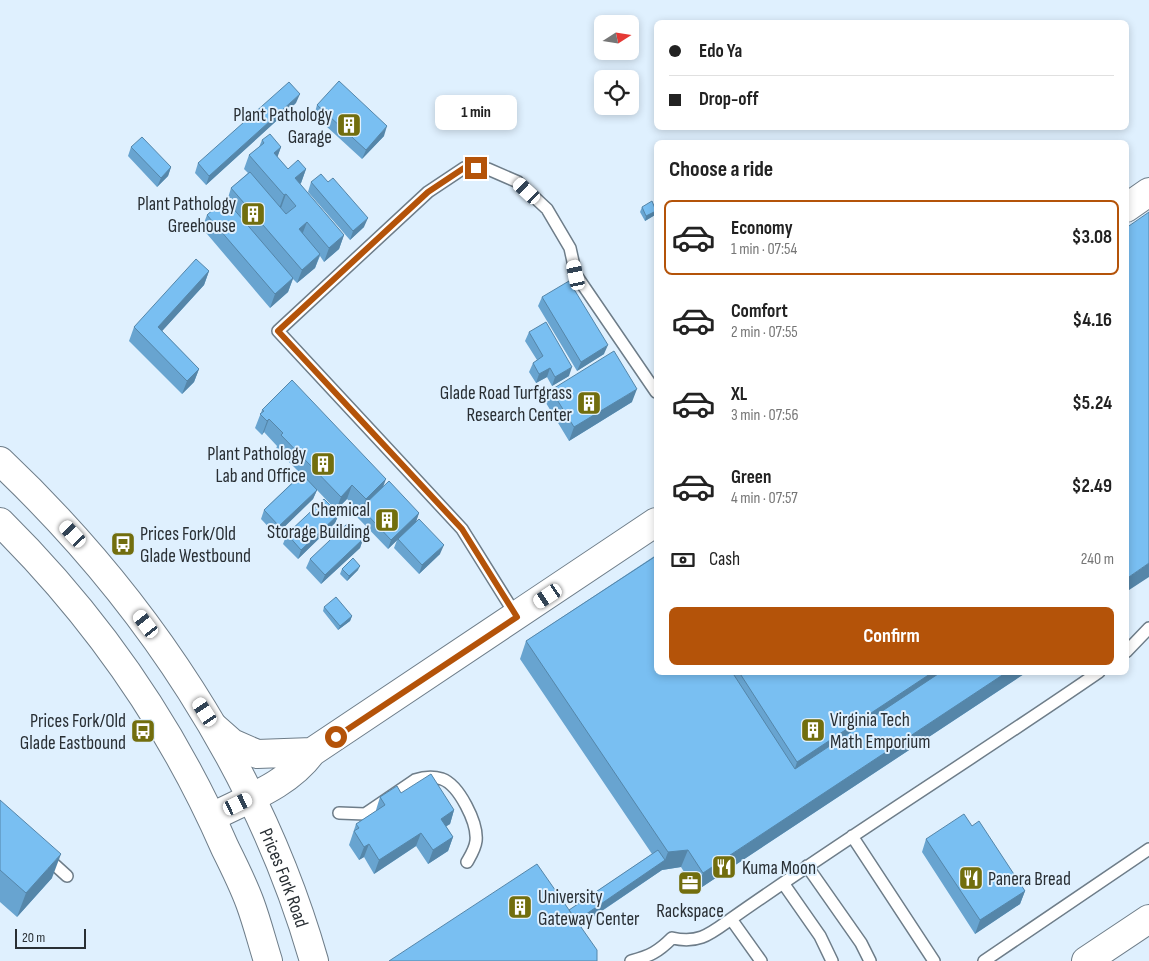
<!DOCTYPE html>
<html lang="en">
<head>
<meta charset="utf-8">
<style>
  :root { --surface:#fff; --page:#f2f2f2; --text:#222; --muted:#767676; --line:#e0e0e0; --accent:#b45309 }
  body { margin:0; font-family:"Sofia Sans Condensed",sans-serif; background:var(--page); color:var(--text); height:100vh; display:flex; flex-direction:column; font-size:19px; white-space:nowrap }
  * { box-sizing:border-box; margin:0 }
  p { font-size:16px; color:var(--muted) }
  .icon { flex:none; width:28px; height:28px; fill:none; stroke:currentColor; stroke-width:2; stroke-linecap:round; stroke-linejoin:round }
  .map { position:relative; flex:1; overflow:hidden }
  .details { position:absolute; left:654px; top:140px; width:475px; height:535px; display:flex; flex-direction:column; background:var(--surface); border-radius:8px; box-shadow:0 2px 8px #0003 }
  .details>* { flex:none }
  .guide { position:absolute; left:654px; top:20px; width:475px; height:110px; border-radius:8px; box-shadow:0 2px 8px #0003; display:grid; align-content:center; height:110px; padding:0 15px; background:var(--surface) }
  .needle { width:32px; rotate:78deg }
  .fabs { position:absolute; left:594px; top:15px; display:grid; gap:10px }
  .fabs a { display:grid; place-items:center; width:45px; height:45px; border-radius:8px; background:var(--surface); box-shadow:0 2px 8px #0003; font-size:25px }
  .scale { position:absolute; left:15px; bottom:12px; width:71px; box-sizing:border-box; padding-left:5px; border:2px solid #292f34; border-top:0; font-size:14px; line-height:18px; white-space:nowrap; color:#292f34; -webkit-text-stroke:4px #dff0fe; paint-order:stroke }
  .end { position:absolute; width:22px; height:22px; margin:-11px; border:6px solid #b45309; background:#fff; box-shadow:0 0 0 2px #fff }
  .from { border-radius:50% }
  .bubble { position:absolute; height:35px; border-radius:8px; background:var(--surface); box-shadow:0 2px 8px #0003; font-size:16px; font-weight:700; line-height:35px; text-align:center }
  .car { position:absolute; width:15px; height:30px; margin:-15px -8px; border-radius:6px; box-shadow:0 0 4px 1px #0007; background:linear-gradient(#fff 24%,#345 0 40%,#fff 0 76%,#345 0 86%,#fff 0) }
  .guide b { display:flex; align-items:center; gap:18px; height:48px; font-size:19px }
  .guide b+b { border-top:1px solid var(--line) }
  .guide i { width:12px; height:12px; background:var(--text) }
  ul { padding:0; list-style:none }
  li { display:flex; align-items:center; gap:15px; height:75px; margin:0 10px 8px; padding:0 5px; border:2px solid transparent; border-radius:8px }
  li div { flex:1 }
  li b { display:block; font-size:19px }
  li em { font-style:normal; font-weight:700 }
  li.current { border-color:var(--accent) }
  li>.icon { width:45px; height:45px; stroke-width:1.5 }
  h2 { padding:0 15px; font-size:22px; line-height:60px }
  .pay { display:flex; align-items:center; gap:12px; height:55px; padding:0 15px; font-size:19px }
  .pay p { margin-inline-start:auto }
  .button { display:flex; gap:10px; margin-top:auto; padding:10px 15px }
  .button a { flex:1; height:58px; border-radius:8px; background:var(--accent); color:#fff; font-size:20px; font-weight:700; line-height:58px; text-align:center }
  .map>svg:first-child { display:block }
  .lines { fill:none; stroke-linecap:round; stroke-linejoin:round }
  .service-casing { stroke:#6e7d89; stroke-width:14 }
  .tertiary-casing { stroke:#6e7d89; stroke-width:30 }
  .secondary-casing { stroke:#6e7d89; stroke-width:30 }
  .primary-casing { stroke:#6e7d89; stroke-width:30 }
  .service { stroke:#fff; stroke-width:11 }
  .tertiary { stroke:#fff; stroke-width:28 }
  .secondary { stroke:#fff; stroke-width:28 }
  .primary { stroke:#fff; stroke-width:28 }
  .wall { fill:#68a4d0 }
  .shaded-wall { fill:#5586a9 }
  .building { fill:#79bff2; stroke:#5586a9 }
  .route { stroke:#b45309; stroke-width:6 }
  .labels { text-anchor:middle; stroke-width:4; stroke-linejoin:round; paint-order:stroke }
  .poi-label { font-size:19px; fill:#292f34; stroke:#dff0fe; text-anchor:end }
  .street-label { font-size:19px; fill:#292f34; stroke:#dff0fe }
</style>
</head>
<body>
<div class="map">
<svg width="1149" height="961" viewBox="0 0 1149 961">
  <rect width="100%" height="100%" fill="#dff0fe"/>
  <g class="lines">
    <defs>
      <path id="service" d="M517 617 462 529 278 331 428 192 464 168 488 169 518 182 547 209 570 248 576 275 656 392
        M1126 652 1149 628
        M339 813 365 814 415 780C424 777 432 776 442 779 459 785 478 823 476 841 475 849 471 855 467 862
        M852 836 934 961
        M45 856 67 876
        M807 866 861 943 870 961
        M783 883 820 936 832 961
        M631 961C650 956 658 952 672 938 699 944 710 934 731 919
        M761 961 731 919C852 834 977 756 1099 672
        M984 961 1149 849"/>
      <path id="tertiary" d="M1126 208 1149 192
        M215 728 232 743 257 754 312 752
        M212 817C247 799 288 785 312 752L656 522"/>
      <path id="secondary" d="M1086 961 1149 919"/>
      <g id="primary">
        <path id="s1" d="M0 461C145 598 259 769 314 961"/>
        <path d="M0 522C96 617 171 724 225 848 234 866 243 884 250 903 257 922 262 942 268 961"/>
      </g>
    </defs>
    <use href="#service" class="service-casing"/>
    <use href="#tertiary" class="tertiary-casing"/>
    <use href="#secondary" class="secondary-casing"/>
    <use href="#primary" class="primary-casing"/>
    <use href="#service" class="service"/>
    <use href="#tertiary" class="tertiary"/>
    <use href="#secondary" class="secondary"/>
    <use href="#primary" class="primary"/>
  </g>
  <path class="wall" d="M296 103 206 185 195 173 198 163Z
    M317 105 384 136 362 159 314 115Z
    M262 140 281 147 277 157 288 169H306L301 183 300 184 344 235 339 249 324 262 320 256 315 268 297 283 293 279 288 292 270 308 202 228 207 215 227 201 231 188 248 173 244 169 249 155 259 147Z
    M131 147 171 167 168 176 157 187 128 156Z
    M311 182 364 227 350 240 308 192Z
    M642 207 656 210 655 215 645 221 640 212Z
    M209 271 204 285 162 331 199 369 194 382 182 394 129 341 134 327Z
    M542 297 604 354 577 371 538 306Z
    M529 332 569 376 552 386 547 377 536 383 529 372 533 363 537 360 525 341Z
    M551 390 632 402 569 441 546 403Z
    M262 410 383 487 419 513 416 521 440 554 419 574 394 548 397 540 388 549 357 517 360 511 347 499 336 510 317 490 313 499 276 535 261 519 264 510 301 474 276 449 277 446 264 432 262 435 255 428Z
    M339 514 335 523 298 559 283 544 287 534Z
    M363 539 360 548 321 584 306 568 310 559Z
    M656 555V672H1027L696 891 681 867 662 870 580 926 569 910 652 854 520 659 526 641Z
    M342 569 358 570 347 581 340 574Z
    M324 607 352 616 350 621 338 630 323 611Z
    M401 793 454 810 450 824 446 826 453 837 448 851 428 864 416 846 374 874 364 857 359 860 349 845 356 824 376 811V810L380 797Z
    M0 800 52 878 17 917 0 902Z
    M972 826 1025 891 1020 904 975 934 922 852 926 839Z"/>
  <path class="shaded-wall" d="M300 94 296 103 206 185 209 176Z
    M387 126 384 136 362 159 366 150Z
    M281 147 276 161 274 153Z
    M171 167 168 176 157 187 161 178Z
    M306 169 301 183 290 192 295 178Z
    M286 194 281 208 279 209 284 195Z
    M656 211 655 215 645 221 646 216Z
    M368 218 364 227 350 240 353 231Z
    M307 222 302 235 299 229Z
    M344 235 339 249 324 262 329 248Z
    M320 254 315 268 297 283 302 270Z
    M209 271 204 285 153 341 158 327Z
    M293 278 288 292 270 308 275 294Z
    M608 345 604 354 577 371 581 362Z
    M572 367 569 376 552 386 555 377Z
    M550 368 547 377 536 383 539 374Z
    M199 369 194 382 182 394 187 381Z
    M637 389 632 402 569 441 574 427Z
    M269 419 264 432 262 435 267 421Z
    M386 479 381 493 362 509 366 499Z
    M352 485 347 499 336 510 341 497Z
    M317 490 313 499 276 535 279 526Z
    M419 513 416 522 388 549 391 540Z
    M339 514 335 523 298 559 301 550Z
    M363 539 360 548 321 584 325 575Z
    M444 545 440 554 419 574 422 565Z
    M1149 563V577L1126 592V579Z
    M360 566 358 570 347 581 349 576Z
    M352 616 350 621 338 630 340 626Z
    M933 672H961L789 787 797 762Z
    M1007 672H1027L696 891 703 873Z
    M454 810 450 824 436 833 441 819Z
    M421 833 416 846 374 874 379 860Z
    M453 837 448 851 428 864 433 850Z
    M369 844 364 857 359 860 364 847Z
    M688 850 681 867 662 870 563 937 566 928 665 860 668 852Z
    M61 854 52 878 17 917 26 893Z
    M1025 891 1020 904 975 934 980 920Z"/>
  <path class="building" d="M339 81 387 126 366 150 317 105Z
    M289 82 300 94 209 176 198 163Z
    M270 134 281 147 274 153 288 169 298 160 306 169 295 178 344 235 329 248 307 222 299 229 320 254 302 270 231 188 250 172 286 214 296 206 286 194 284 195 249 155 264 143 262 140Z
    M142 137 171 167 161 178 131 147Z
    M321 174 328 182 333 178 368 218 353 231 311 182Z
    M225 199 293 278 275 294 207 215Z
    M652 201 656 211 646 216 642 207Z
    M1149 212V563L1126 579V228Z
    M196 259 209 271 158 327 199 369 187 381 134 327Z
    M569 281 608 345 581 362 542 297Z
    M546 322 572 367 555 377 550 368 539 374 533 363 543 356 529 332Z
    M614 351 637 389 574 427 551 390Z
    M292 380 386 479 366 499 352 485 341 497 281 435 283 433 269 419 267 421 260 414 264 411 262 410Z
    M302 474 317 490 279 526 264 510Z
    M389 481 419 513 391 540 361 508Z
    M324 499 339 514 301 550 287 534Z
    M419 519 444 545 422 565 398 539Z
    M348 523 363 539 325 575 310 559Z
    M656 556V672H732L795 769 941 672H1007L703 873 688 850 668 852 526 641Z
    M353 558 360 566 349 576 342 569Z
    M336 597 352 616 340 626 324 607Z
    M739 672H933L797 762Z
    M431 774 454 810 441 819 453 837 433 850 421 833 379 860 369 844 364 847 354 831 359 828 356 824 385 805 380 797 397 786 401 793Z
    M0 800 61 854 26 893 0 870Z
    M964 814 972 826 979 821 1025 891 980 920 926 839Z
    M658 850 665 860 576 921 569 910Z
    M537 864 597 950V961H389Z"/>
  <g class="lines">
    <path class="route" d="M336 737 517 617 462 529 278 331 428 192 464 168H476"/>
  </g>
  <defs>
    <symbol id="building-square" viewBox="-11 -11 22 22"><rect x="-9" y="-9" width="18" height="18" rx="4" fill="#726e0e" stroke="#dff0fe"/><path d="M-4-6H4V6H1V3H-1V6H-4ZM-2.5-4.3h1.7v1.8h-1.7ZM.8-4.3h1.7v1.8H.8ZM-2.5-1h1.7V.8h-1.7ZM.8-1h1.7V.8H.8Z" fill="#fff"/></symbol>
    <symbol id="bus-square" viewBox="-11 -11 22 22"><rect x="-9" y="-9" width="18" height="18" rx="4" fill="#726e0e" stroke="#dff0fe"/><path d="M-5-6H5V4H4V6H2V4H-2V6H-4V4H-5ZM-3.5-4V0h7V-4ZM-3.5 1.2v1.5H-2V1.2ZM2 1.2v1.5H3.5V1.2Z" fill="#fff"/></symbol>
    <symbol id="restaurant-square" viewBox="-11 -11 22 22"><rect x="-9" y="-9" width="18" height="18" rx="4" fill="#726e0e" stroke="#dff0fe"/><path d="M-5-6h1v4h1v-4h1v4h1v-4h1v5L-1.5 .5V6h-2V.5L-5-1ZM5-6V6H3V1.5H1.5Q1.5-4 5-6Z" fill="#fff"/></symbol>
    <symbol id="office-square" viewBox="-11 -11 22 22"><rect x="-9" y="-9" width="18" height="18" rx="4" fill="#726e0e" stroke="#dff0fe"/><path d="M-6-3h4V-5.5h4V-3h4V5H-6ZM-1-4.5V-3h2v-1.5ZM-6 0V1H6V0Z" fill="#fff"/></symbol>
  </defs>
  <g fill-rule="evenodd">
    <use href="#building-square" x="335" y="111" width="28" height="28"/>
    <use href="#building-square" x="239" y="200" width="28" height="28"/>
    <use href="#building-square" x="575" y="389" width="28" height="28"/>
    <use href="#building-square" x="309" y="450" width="28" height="28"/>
    <use href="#building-square" x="373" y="506" width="28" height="28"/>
    <use href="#bus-square" x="109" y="530" width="28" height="28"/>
    <use href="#building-square" x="799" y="716" width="28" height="28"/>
    <use href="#bus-square" x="129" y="717" width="28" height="28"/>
    <use href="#restaurant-square" x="710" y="853" width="28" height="28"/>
    <use href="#restaurant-square" x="957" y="864" width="28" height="28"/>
    <use href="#office-square" x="676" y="869" width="28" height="28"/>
    <use href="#building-square" x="506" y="893" width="28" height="28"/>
  </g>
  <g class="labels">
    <g class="poi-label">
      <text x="332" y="121">Plant Pathology<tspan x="332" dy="22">Garage</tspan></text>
      <text x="236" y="210">Plant Pathology<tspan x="236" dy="22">Greehouse</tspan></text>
      <text x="572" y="399">Glade Road Turfgrass<tspan x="572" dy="22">Research Center</tspan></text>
      <text x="306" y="460">Plant Pathology<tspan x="306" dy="22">Lab and Office</tspan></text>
      <text x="370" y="516">Chemical<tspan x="370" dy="22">Storage Building</tspan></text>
      <text x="140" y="540" text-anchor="start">Prices Fork/Old<tspan x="140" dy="22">Glade Westbound</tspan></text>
      <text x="830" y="726" text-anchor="start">Virginia Tech<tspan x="830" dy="22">Math Emporium</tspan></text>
      <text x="126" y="727">Prices Fork/Old<tspan x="126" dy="22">Glade Eastbound</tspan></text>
      <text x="742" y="874" text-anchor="start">Kuma Moon</text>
      <text x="988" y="885" text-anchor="start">Panera Bread</text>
      <text x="538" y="903" text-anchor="start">University<tspan x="538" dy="22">Gateway Center</tspan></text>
      <text x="690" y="917" text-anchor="middle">Rackspace</text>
    </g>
    <g class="street-label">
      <text dy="7" stroke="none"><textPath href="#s1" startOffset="509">Prices Fork Road</textPath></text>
    </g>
  </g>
</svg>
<div class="fabs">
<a><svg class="needle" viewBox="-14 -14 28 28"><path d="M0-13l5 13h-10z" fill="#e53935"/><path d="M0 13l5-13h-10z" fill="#767676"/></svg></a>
<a><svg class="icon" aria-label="locate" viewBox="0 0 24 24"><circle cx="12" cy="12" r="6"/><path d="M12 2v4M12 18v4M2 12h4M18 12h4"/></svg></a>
</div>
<div class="scale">20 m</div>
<i class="end from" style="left:336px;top:737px"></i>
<i class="end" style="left:476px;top:168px"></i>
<div class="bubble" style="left:435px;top:95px;width:82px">1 min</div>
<i class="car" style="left:527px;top:191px;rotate:313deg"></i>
<i class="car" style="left:576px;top:275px;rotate:348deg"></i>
<i class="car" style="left:73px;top:534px;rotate:317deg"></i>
<i class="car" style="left:548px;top:596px;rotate:236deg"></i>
<i class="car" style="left:146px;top:624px;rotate:323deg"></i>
<i class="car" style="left:205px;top:712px;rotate:327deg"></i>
<i class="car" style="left:238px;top:804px;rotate:64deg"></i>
<div class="guide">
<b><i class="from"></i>Edo Ya</b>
<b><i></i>Drop-off</b>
</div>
<section class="details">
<h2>Choose a ride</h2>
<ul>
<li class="current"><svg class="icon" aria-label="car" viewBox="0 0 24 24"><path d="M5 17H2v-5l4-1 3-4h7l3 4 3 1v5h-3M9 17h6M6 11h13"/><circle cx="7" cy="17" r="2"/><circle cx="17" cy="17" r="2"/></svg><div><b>Economy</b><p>1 min · 07:54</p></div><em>$3.08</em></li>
<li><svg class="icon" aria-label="car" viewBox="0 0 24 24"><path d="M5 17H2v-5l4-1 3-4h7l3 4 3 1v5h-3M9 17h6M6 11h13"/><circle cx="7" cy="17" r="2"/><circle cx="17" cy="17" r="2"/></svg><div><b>Comfort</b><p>2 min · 07:55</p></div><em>$4.16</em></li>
<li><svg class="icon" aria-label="car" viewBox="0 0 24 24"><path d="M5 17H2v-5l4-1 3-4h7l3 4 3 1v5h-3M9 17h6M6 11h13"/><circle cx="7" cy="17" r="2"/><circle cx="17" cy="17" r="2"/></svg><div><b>XL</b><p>3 min · 07:56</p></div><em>$5.24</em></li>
<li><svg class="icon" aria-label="car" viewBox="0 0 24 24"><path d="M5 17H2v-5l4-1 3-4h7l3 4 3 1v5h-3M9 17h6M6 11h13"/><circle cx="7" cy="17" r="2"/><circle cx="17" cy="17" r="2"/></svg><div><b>Green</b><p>4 min · 07:57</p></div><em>$2.49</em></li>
</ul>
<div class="pay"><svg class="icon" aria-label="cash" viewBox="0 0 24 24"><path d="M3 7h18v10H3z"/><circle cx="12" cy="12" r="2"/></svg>Cash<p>240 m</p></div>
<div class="button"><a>Confirm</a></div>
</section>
</div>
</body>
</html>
